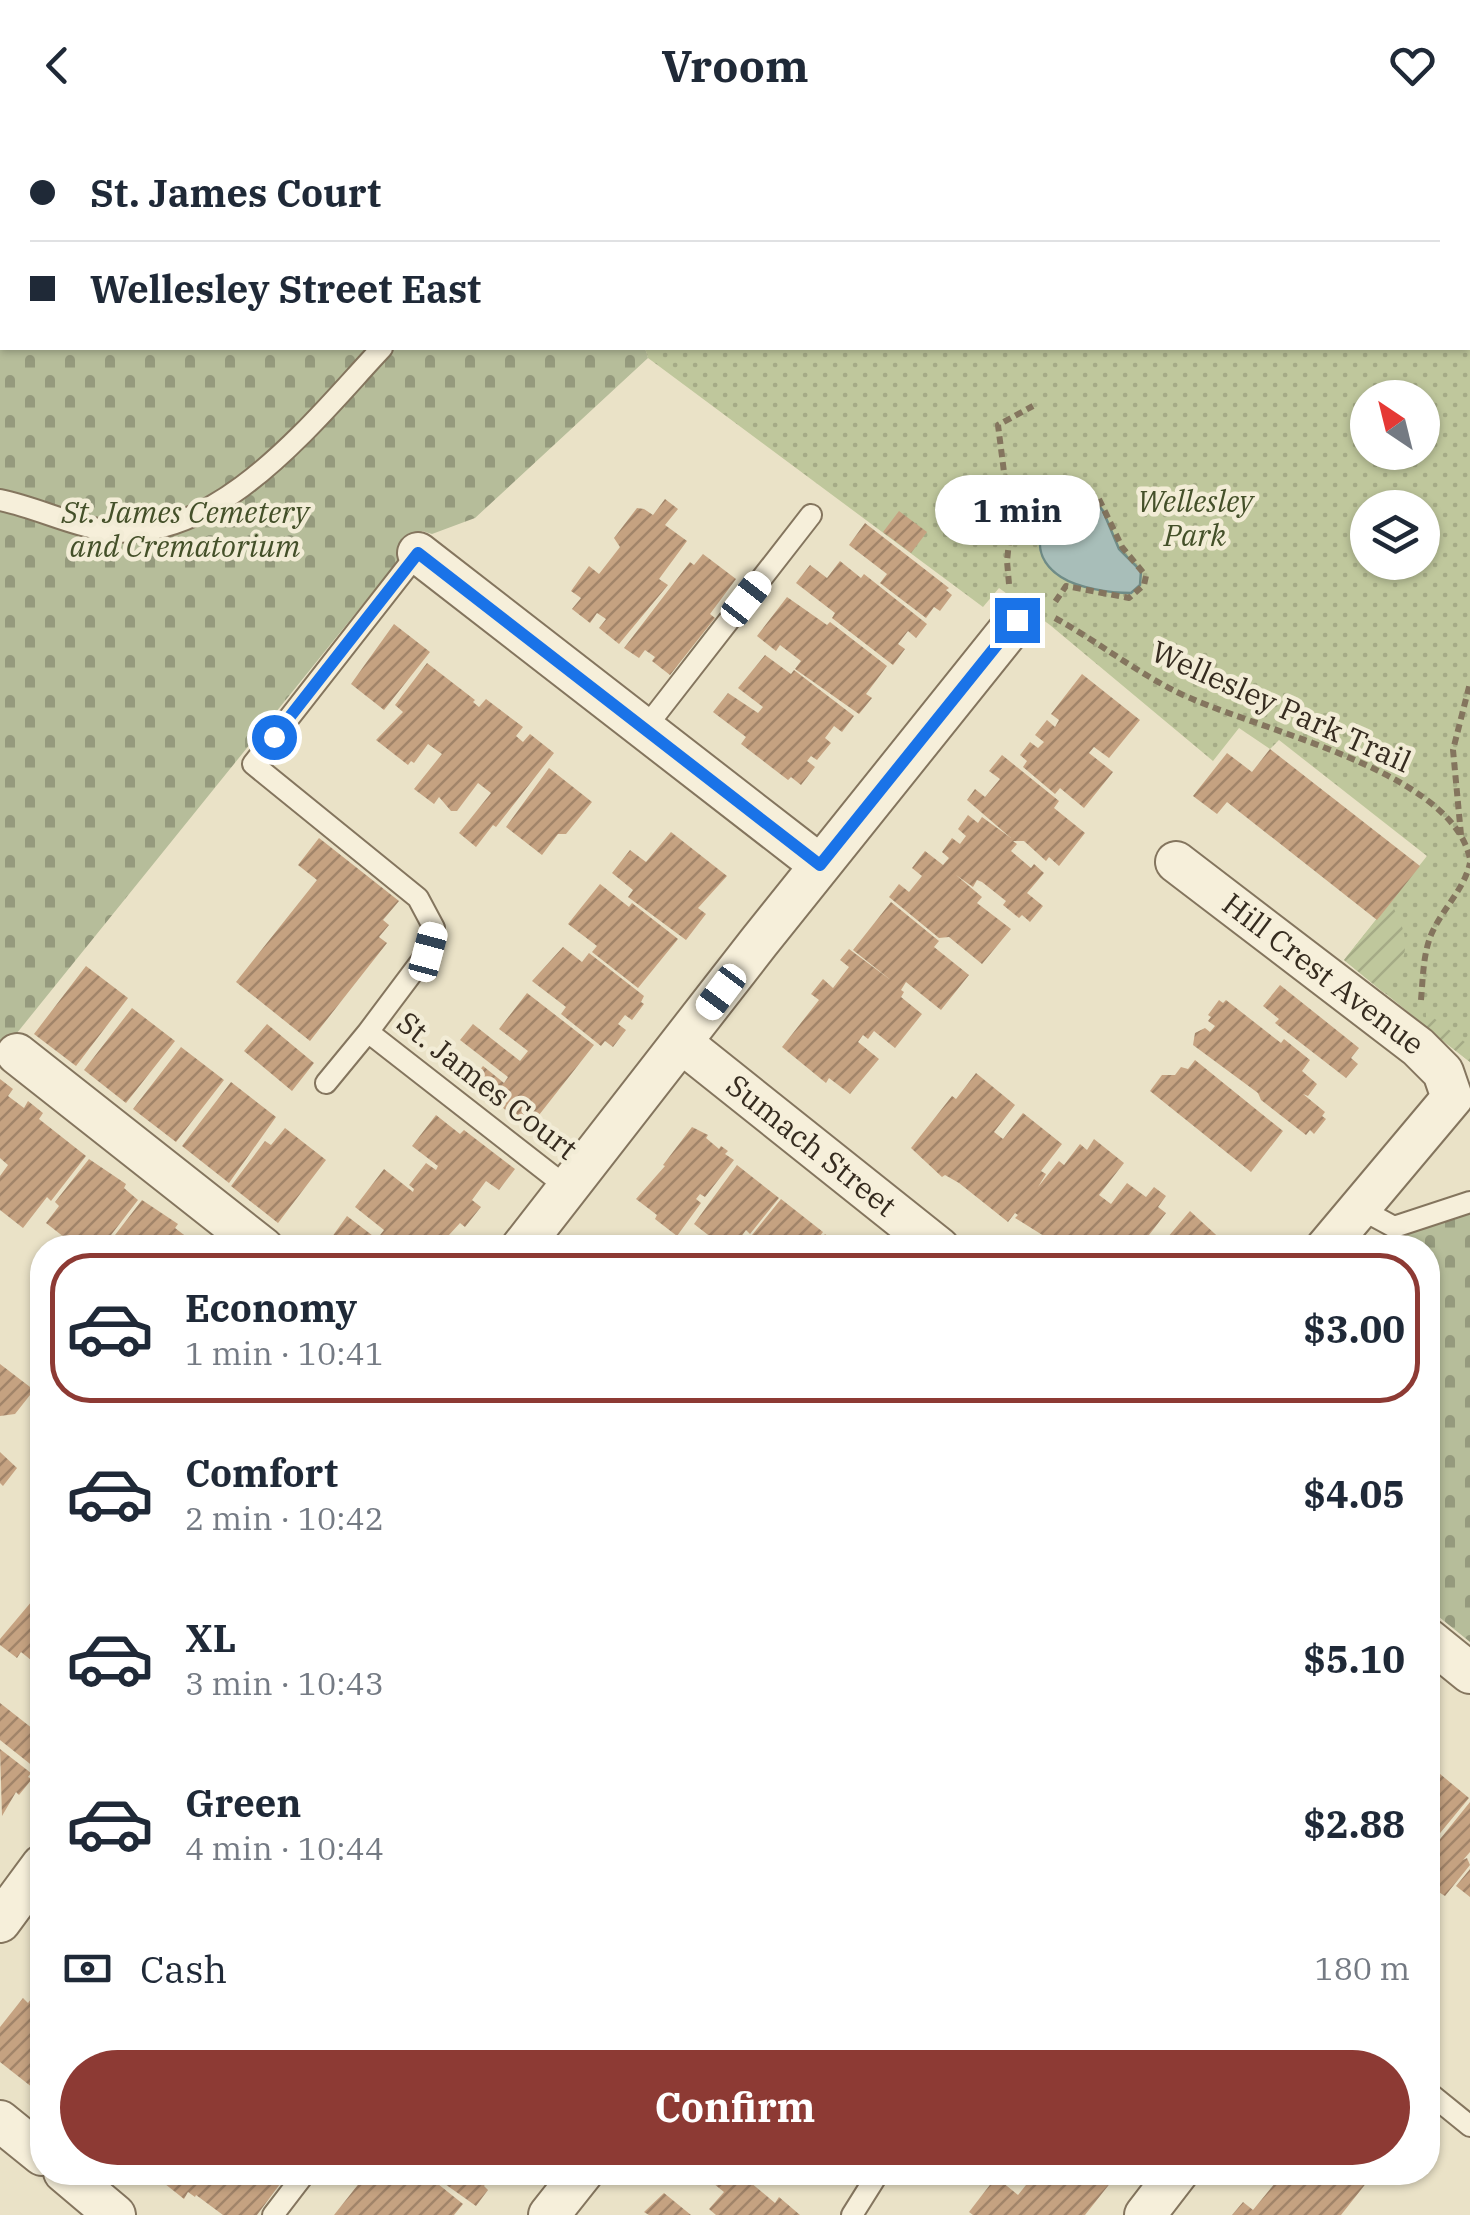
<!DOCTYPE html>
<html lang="en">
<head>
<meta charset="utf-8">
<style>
  :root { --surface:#fff; --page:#f6f6f7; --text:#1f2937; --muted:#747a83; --line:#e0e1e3; --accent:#8d3a34 }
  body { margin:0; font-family:"IBM Plex Serif",serif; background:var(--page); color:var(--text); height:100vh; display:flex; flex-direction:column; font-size:38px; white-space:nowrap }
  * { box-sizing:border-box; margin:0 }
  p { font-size:32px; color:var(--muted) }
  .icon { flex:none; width:55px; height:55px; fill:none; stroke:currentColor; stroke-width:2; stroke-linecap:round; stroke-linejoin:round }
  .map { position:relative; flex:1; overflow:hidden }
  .side { position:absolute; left:30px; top:1105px; width:1410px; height:950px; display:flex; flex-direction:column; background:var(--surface); border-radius:40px; box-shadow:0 2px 8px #0004 }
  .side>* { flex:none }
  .banner { position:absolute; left:0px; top:0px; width:1470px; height:220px; box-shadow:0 2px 8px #0004; display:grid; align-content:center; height:220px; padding:0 30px; background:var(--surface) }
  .needle { width:65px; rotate:325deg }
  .fabs { position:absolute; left:1350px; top:250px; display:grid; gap:20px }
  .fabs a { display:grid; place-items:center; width:90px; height:90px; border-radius:50%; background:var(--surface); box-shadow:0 2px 8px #0004; font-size:50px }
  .end { position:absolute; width:45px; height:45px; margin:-22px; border:12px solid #1a73e8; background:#fff; box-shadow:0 0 0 5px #fff }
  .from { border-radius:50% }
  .bubble { position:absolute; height:70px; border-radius:35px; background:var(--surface); box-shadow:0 2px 8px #0004; font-size:32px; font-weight:800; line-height:70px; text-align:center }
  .car { position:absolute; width:30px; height:60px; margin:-30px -15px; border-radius:12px; box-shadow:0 0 8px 2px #0007; background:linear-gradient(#fff 24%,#345 0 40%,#fff 0 76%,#345 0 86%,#fff 0) }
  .banner b { display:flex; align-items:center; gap:35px; height:95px; font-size:38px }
  .banner b+b { border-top:2px solid var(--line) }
  .banner i { width:25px; height:25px; background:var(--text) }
  ul { padding:18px 0 0; list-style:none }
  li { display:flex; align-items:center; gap:30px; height:150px; margin:0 20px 15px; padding:0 10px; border:5px solid transparent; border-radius:40px }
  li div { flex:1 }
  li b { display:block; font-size:38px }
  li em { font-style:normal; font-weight:800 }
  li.current { border-color:var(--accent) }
  li>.icon { width:90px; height:90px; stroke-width:1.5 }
  .pay { display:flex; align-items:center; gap:25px; height:110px; padding:0 30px; font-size:38px }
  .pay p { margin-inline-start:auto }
  .action { display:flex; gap:20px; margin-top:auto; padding:20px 30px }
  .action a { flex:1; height:115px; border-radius:60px; background:var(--accent); color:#fff; font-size:40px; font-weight:800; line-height:115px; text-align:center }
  header { display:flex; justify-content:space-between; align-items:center; height:130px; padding:0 30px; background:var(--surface); font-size:45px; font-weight:800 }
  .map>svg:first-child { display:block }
  .cemetery { fill:url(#cemetery-stones) }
  .park { fill:url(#park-dots); fill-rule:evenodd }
  .garden { fill:url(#garden-furrows) }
  .water { fill:#a8beb9; stroke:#6f8c87; stroke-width:2.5 }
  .building { fill:url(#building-hatch) }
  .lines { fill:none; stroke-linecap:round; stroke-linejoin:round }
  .service-casing { stroke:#84755e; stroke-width:24 }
  .minor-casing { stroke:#84755e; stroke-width:44 }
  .tertiary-casing { stroke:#84755e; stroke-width:54 }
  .path { stroke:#84755e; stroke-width:6; stroke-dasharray:8 5; stroke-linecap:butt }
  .service { stroke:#f6efda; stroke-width:20 }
  .minor { stroke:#f6efda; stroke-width:40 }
  .tertiary { stroke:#f6efda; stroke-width:50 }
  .route { stroke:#1a73e8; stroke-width:12 }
  .labels { text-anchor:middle; stroke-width:9; stroke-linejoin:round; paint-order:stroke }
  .park-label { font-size:30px; font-style:italic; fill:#445029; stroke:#f2ecd6 }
  .street-label { font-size:30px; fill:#362c20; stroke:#f2ecd6 }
</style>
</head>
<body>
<header><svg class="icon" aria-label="back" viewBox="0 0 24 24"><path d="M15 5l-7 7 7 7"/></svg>Vroom<svg class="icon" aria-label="heart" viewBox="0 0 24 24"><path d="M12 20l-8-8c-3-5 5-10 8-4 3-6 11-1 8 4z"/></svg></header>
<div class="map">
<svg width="1470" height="2085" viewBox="0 0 1470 2085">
  <defs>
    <pattern id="cemetery-stones" width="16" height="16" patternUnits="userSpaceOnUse" patternTransform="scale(2.5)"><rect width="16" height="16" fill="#b6bd9a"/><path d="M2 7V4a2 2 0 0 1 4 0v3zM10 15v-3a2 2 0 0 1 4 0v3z" fill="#959a7d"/></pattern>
    <pattern id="park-dots" width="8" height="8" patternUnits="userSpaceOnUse" patternTransform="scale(2.5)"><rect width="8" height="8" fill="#bfc79c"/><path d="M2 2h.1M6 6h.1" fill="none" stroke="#a5ab86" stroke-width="1.8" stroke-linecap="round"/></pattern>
    <pattern id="garden-furrows" width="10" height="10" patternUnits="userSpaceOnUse" patternTransform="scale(2.5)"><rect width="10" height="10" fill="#bfc79c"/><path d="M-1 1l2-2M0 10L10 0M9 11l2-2" fill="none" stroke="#a5ab86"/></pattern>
    <pattern id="building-hatch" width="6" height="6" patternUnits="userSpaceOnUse" patternTransform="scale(2.5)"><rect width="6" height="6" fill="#c5a281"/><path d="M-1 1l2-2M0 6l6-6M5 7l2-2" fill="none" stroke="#a18469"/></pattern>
  </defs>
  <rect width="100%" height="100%" fill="#eae2c7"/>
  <path class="cemetery" d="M0 89H2V218H645L648 228 475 388 432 404 422 401 0 924Z
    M1470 1083V1512L1428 1478V1118H1383L1394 1105Z"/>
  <path class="park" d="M593 0H1470V932L1344 830 1427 726 1279 610 1270 619 1239 598 1213 631 1050 495 999 458 983 477 648 228 645 218H1468V2ZM1368 268H1422V322H1368ZM1368 378H1422V432H1368Z"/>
  <path class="garden" d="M1390 772C1413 810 1409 828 1384 863L1344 830Z
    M1426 882 1470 916V932L1426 898Z"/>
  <path class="water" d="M1073 364 1091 365 1103 381 1119 419 1141 441 1140 455 1131 463C1110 463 1078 458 1061 447 1023 422 1042 383 1073 364Z"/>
  <path class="building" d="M665 369 678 379 665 395 687 411 659 449 668 455 619 514 599 498 606 489 597 483 590 493 572 479 581 468 571 461 589 436 599 444 620 417 614 408 637 378 644 379 653 385Z
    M899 381 927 402 911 423 883 402Z
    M865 393 949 458 946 460 952 465 940 481 934 477 926 488 880 453 887 444 849 415Z
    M703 424 736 449 710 484 715 488 670 545 652 531 655 527 645 520 639 528 624 518 690 432 694 435Z
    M840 431 861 448 864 444 927 494 916 508 908 501 898 514 905 519 893 535 832 488 835 483 796 453 810 435 827 448Z
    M787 467 827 495 830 492 887 536 866 564 872 568 859 584 795 539 801 531 780 515 776 521 757 506Z
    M394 494 430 522 384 580 351 554Z
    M765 525 791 544 794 540 854 586 842 602 834 596 825 608 831 613 817 630 811 626 807 631 815 637 801 655 791 647 788 650 741 614 746 607 713 582 728 563 758 583 763 577 738 558Z
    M427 533 475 570 473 572 479 577 486 569 523 597 516 606 523 612 530 604 554 623 496 697 493 695 476 717 459 703 491 663 478 653 457 681H451L439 667 434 674 414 659 442 624 428 614 414 633 411 631 408 635 376 610 403 582 395 575Z
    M1082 544 1140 590 1109 628 1094 617 1089 623 1113 642 1084 678 1060 658 1055 664 1023 637 1027 631 1020 625 1030 612 1038 618 1044 612 1035 605 1047 590 1055 597 1059 590 1051 584Z
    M1270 619 1420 736 1377 790 1227 672 1217 684 1193 666 1227 623 1252 642Z
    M1002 625 1059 671 1054 678 1085 703 1059 736 1049 727 1046 731 1024 711H1013L1017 714 1011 721 1031 738 1034 734 1044 743 1027 763 1043 776 1030 792 1022 785 1019 788 1003 775 1006 771 982 752 977 750 973 757 956 745 982 767 977 773 1011 799 982 834 949 807 939 808 889 767 899 754 909 762 922 746 912 738 925 721 943 735 949 728 942 722 952 708 960 714 966 706 958 699 968 685 978 693 982 687 1011 708 967 670 975 659 985 667 1000 649 989 641Z
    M549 638 592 672 566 704H558L542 725 506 697Z
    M671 702 727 746 698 778 706 784 686 810 628 767 633 760 612 743 630 720 646 732Z
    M319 708 399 771 383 790 389 795 379 807 387 813 310 911 236 852 317 750 298 735Z
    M600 754 629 777 632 773 678 809 638 858 592 822 597 816 568 794Z
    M891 772 939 811 934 817 969 845 941 880 906 852 901 860 904 862 901 867 922 884 895 918 874 901 868 909 863 905 858 912 879 929 850 964 829 948 826 953 782 917 819 870 811 864 823 849 833 858 849 837 840 830 849 819 892 851 853 820Z
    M563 817 582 832 589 823 644 866 641 872 644 874 632 890 625 885 618 894 626 900 613 917 605 911 601 916 561 884 566 877 532 851Z
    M86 836 128 868 76 936 34 904Z
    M1280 855 1359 918 1351 928 1358 934 1346 948 1275 893 1279 889 1263 876Z
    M527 863 594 915 528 999 471 951 483 936 504 953 508 947 460 910 473 894 520 931 528 921 499 899Z
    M1219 870 1223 873 1226 870 1281 913 1284 909 1310 930 1302 941 1317 954 1308 966 1303 964 1325 982 1322 986 1326 989 1314 1004 1310 1000 1306 1005 1261 970 1258 963 1193 915 1195 903 1205 898 1210 902 1215 896 1208 891 1211 887 1208 885Z
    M132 878 175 911 126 973 84 940Z
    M267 894 314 933 292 961 244 921Z
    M181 917 224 950 176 1012 133 979Z
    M1195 930 1283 1001 1251 1042 1150 961 1162 945H1175L1181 937 1188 939Z
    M976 943 1015 975 994 1002 1003 1009 1023 983 1062 1014 1041 1041 1046 1044 1038 1057 1059 1031 1064 1035 1080 1014 1087 1020 1094 1009 1124 1033 1099 1065 1111 1074 1127 1053 1146 1067 1154 1057 1166 1066 1158 1077 1166 1083 1149 1105 1155 1110 1162 1114 1190 1081 1226 1114 1223 1118H1053L1042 1110 1044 1106 1015 1088 1018 1085 1015 1083 1008 1092 959 1053 945 1045 942 1047 911 1018 952 966 956 969Z
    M0 949 13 959 8 966 24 978 28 971 43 983 39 989 86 1026 51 1071 47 1067 23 1098 0 1080V1046L8 1035 0 1028Z
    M231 952 276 987 229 1053 182 1016Z
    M436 985 460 1004 464 1000 515 1039 499 1060 486 1051 472 1070 481 1077 465 1097 460 1093 437 1118H324L347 1086 377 1109 384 1100 355 1077 384 1039 413 1062 414 1059 409 1055 426 1033 436 1040 438 1036 412 1016Z
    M692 997 708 1005 706 1008 719 1019 721 1016 728 1021 725 1024 734 1030 705 1067 700 1064 696 1069 701 1073 677 1106 655 1089 657 1085 636 1069 665 1036 663 1035Z
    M285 998 326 1030 278 1093 231 1056 265 1011 271 1015Z
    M89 1029 126 1054 124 1058 138 1070 101 1118H78L46 1093 59 1076 55 1072Z
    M737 1035 779 1068 750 1104 746 1100 733 1118H725L694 1094Z
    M781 1069 823 1102 811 1118H747L755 1107 752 1105Z
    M142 1070 178 1094 175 1098 201 1118H105Z
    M825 1104 843 1118H814Z
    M0 1234 34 1260 15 1284 0 1286Z
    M0 1322 17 1338 3 1356 0 1353Z
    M32 1471 42 1479V1547L37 1543 41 1538 21 1522 17 1528 0 1515V1509Z
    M0 1573 42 1606V1627L34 1637 0 1610Z
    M0 1619 31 1643 28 1647 32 1649 19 1665 16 1662 2 1686Z
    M1428 1634 1469 1668 1436 1708 1430 1703 1428 1706Z
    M1470 1672V1722L1463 1730 1467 1728 1470 1735 1445 1766 1437 1761 1428 1773V1724Z
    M1470 1739V1767L1456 1756Z
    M42 1854V1965L0 1932V1897L23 1868 28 1873Z
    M150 2042H276L272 2048 280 2054 257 2085H223L196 2065 195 2067 188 2062 184 2069Z
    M368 2042 385 2055 371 2042H423L463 2074 454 2085H334Z
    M428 2042H494L484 2056 488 2060 476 2076Z
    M714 2042H738L775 2073 779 2067 800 2085H716L709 2079 724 2062 708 2049Z
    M1010 2042H1119L1085 2085H973L969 2082 996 2047 1018 2065 1026 2055Z
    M1284 2042H1375L1341 2085H1232L1243 2072 1253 2080Z
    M664 2063 691 2085H649L644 2082Z"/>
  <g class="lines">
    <defs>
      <path id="service" d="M366 0 367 2
        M0 148 2 147
        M0 370C35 377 68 394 103 400 216 419 315 289 382 218
        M418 423 253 634 418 768 434 798 428 822 368 902 568 1058
        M646 597 811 385
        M326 953 368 902
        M1359 1078 1394 1097 1470 1072
        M1428 1962 1470 1996
        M273 2085 306 2042
        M852 2085 879 2042"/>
      <g id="minor">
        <path d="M418 423 820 735"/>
        <path id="s1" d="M1176 732 1418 917 1443 942 1452 968 1326 1118"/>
        <path id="s2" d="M682 913 939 1118"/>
        <path d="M17 924 263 1118"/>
        <path d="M521 1118 759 812 1017 490"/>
        <path d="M1428 1509 1470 1543"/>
        <path d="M0 1792 42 1735"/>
        <path d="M0 1991 42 2025"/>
        <path d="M64 2042 115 2085"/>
        <path d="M549 2085 583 2042"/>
        <path d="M1145 2085 1178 2042"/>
      </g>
      <path id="tertiary" d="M148 2 162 0
        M0 29 2 28"/>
    </defs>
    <use href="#service" class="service-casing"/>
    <use href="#minor" class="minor-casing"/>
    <use href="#tertiary" class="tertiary-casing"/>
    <path class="path" d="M1014 365 1048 373 1077 360 1098 367 1122 417 1146 446 1144 455 1129 468 1066 456 1053 475
      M1009 454 1007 431 1014 365 1005 350 998 295 1033 276
      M1055 488C1095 510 1132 539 1173 560 1247 599 1451 637 1470 729
      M1461 705 1453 620 1470 553
      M1421 870C1423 848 1423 825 1431 805 1442 779 1464 760 1470 733"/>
    <use href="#service" class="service"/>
    <use href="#minor" class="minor"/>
    <use href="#tertiary" class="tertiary"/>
  </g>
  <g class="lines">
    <path class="route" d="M274 607 418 423 820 735 1017 490"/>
  </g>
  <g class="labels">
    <g class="park-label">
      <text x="1195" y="382">Wellesley<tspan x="1195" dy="34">Park</tspan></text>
      <text x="185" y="393">St. James Cemetery<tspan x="185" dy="34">and Crematorium</tspan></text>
    </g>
    <g class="street-label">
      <text transform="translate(1281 577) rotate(24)" y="10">Wellesley Park Trail</text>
      <text dy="10" stroke="none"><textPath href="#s1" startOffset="185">Hill Crest Avenue</textPath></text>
      <text transform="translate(487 956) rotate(38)" y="10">St. James Court</text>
      <text dy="10" stroke="none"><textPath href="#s2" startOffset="165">Sumach Street</textPath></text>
    </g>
  </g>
</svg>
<div class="fabs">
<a><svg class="needle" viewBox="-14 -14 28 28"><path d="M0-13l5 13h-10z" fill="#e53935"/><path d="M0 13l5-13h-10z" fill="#747a83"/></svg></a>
<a><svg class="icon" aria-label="layers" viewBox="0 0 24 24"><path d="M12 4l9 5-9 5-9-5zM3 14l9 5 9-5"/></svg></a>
</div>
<i class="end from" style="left:274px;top:607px"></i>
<i class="end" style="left:1017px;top:490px"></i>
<div class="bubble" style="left:935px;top:345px;width:165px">1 min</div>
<i class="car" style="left:746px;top:469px;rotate:38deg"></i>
<i class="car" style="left:428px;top:822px;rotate:15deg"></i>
<i class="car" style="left:721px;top:862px;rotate:217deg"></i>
<div class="banner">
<b><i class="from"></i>St. James Court</b>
<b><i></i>Wellesley Street East</b>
</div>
<section class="side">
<ul>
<li class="current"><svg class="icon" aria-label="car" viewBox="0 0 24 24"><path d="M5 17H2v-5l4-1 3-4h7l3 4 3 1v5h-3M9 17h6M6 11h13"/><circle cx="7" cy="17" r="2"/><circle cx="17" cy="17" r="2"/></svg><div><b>Economy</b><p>1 min · 10:41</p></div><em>$3.00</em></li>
<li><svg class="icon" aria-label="car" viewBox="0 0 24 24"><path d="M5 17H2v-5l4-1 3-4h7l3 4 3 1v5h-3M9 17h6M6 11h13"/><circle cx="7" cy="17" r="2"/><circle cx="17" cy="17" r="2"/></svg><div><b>Comfort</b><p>2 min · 10:42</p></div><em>$4.05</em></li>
<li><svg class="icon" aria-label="car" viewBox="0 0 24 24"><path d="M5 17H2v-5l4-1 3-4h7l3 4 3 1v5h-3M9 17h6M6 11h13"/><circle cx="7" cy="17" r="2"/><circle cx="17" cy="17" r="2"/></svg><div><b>XL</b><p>3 min · 10:43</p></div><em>$5.10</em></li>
<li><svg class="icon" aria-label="car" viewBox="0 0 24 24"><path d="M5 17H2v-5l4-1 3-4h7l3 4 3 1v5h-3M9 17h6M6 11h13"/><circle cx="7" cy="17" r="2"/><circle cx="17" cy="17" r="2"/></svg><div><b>Green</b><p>4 min · 10:44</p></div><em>$2.88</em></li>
</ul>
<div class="pay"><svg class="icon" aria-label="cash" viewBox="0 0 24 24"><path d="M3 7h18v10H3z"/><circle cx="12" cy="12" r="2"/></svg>Cash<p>180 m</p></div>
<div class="action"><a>Confirm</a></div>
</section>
</div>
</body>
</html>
